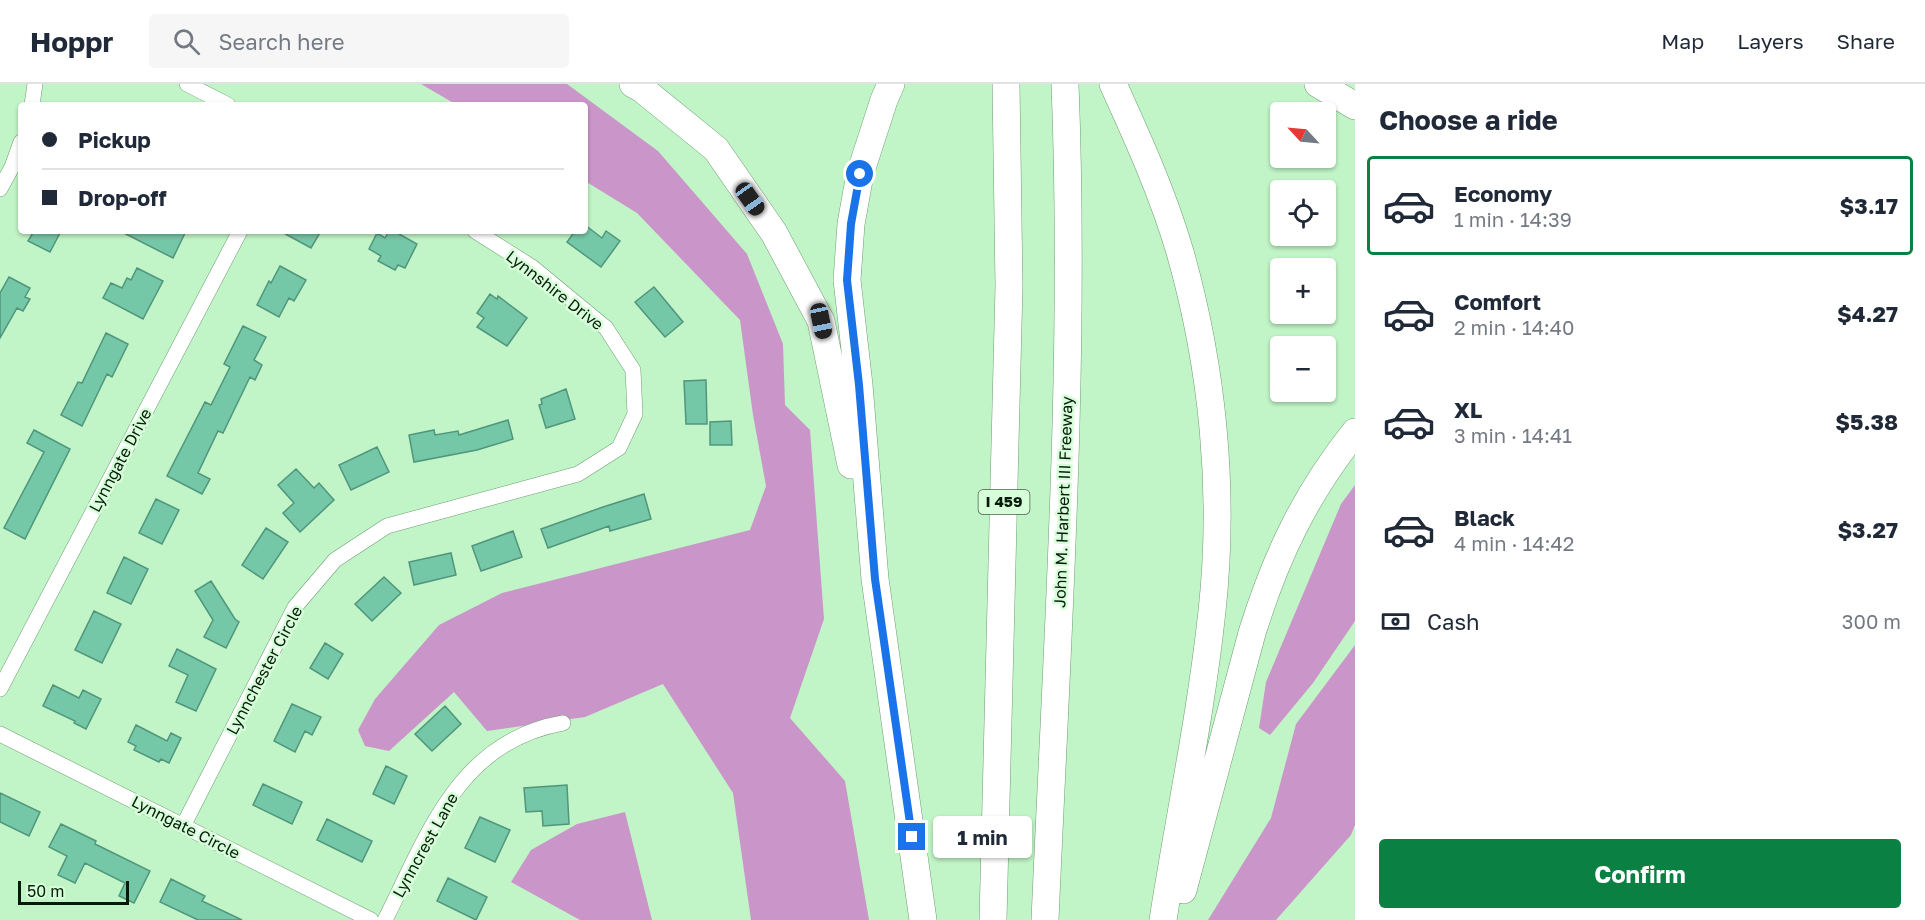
<!DOCTYPE html>
<html lang="en">
<head>
<meta charset="utf-8">
<style>
  :root { --surface:#fff; --page:#f6f6f7; --text:#1f2937; --muted:#747a83; --line:#e0e1e3; --accent:#0b8043 }
  body { margin:0; font-family:"Golos Text",sans-serif; background:var(--page); color:var(--text); height:100vh; display:flex; flex-direction:column; font-size:22px; white-space:nowrap }
  * { box-sizing:border-box; margin:0 }
  p { font-size:20px; color:var(--muted) }
  .icon { flex:none; width:33px; height:33px; fill:none; stroke:currentColor; stroke-width:2; stroke-linecap:round; stroke-linejoin:round }
  .map { position:relative; flex:1; overflow:hidden }
  .panel { display:flex; flex-direction:column; background:var(--surface); width:570px }
  .panel>* { flex:none }
  .hud { position:absolute; left:18px; top:18px; width:570px; height:132px; border-radius:6px; box-shadow:0 2px 4px #0004; display:grid; align-content:center; height:132px; padding:0 24px; background:var(--surface) }
  .needle { width:39px; rotate:296deg }
  .tools { position:absolute; left:1270px; top:18px; display:grid; gap:12px }
  .tools a { display:grid; place-items:center; width:66px; height:66px; border-radius:6px; background:var(--surface); box-shadow:0 2px 4px #0004; font-size:30px }
  .scale { position:absolute; left:18px; bottom:15px; width:111px; box-sizing:border-box; padding-left:6px; border:3px solid #081b0b; border-top:0; font-size:16px; line-height:21px; white-space:nowrap; color:#081b0b; -webkit-text-stroke:4px #d6ffd9; paint-order:stroke }
  .end { position:absolute; width:27px; height:27px; margin:-14px; border:8px solid #1a73e8; background:#fff; box-shadow:0 0 0 3px #fff }
  .from { border-radius:50% }
  .bubble { position:absolute; height:42px; border-radius:6px; background:var(--surface); box-shadow:0 2px 4px #0004; font-size:20px; font-weight:700; line-height:42px; text-align:center }
  .car { position:absolute; width:18px; height:36px; margin:-18px -9px; border-radius:8px; box-shadow:0 0 4px 2px #0007; background:linear-gradient(#222 24%,#8ab4d8 0 40%,#222 0 76%,#8ab4d8 0 86%,#222 0) }
  .hud b { display:flex; align-items:center; gap:21px; height:57px; font-size:22px }
  .hud b+b { border-top:2px solid var(--line) }
  .hud i { width:15px; height:15px; background:var(--text) }
  ul { padding:0; list-style:none }
  li { display:flex; align-items:center; gap:18px; height:99px; margin:0 12px 9px; padding:0 12px; border:3px solid transparent; border-radius:6px }
  li div { flex:1 }
  li b { display:block; font-size:22px }
  li em { font-style:normal; font-weight:700 }
  li.current { border-color:var(--accent) }
  li>.icon { width:54px; height:54px; stroke-width:1.5 }
  h2 { padding:0 24px; font-size:27px; line-height:72px }
  .pay { display:flex; align-items:center; gap:15px; height:66px; padding:0 24px; font-size:22px }
  .pay p { margin-inline-start:auto }
  .button { display:flex; gap:12px; margin-top:auto; padding:12px 24px }
  .button a { flex:1; height:69px; border-radius:6px; background:var(--accent); color:#fff; font-size:24px; font-weight:700; line-height:69px; text-align:center }
  header { display:flex; align-items:center; gap:36px; box-sizing:border-box; height:84px; padding:0 30px; background:var(--surface); border-bottom:2px solid var(--line) }
  header strong { font-size:28px }
  nav { display:flex; gap:33px; margin-inline-start:auto; font-size:21px }
  .search { width:420px; height:54px; background:var(--page); display:flex; align-items:center; gap:15px; box-sizing:border-box; padding:0 21px; border-radius:6px; color:var(--muted); font-size:22px }
  main { display:flex; flex:1; min-height:0 }
  .map>svg:first-child { display:block }
  .forest { fill:#ca96c9 }
  .building { fill:#74c7a7; stroke:#50967c; stroke-width:1.5 }
  .lines { fill:none; stroke-linecap:round; stroke-linejoin:round }
  .street-casing { stroke:#6e9e74; stroke-width:16 }
  .highway-casing { stroke:#6e9e74; stroke-width:28 }
  .street { stroke:#fff; stroke-width:15 }
  .highway { stroke:#fff; stroke-width:27 }
  .route { stroke:#1a73e8; stroke-width:8 }
  .labels { text-anchor:middle; stroke-width:5; stroke-linejoin:round; paint-order:stroke }
  .shield { fill:#d6ffd9; stroke:#465f49; stroke-width:1.5 }
  .shield-label { font-size:15px; font-weight:bold; fill:#081b0b }
  .street-label { font-size:16px; fill:#081b0b; stroke:#d6ffd9 }
</style>
</head>
<body>
<header>
<strong>Hoppr</strong>
<div class="search"><svg class="icon" aria-label="search" viewBox="0 0 24 24"><circle cx="10" cy="10" r="6"/><path d="M15 15l6 6"/></svg>Search here</div>
<nav><a>Map</a><a>Layers</a><a>Share</a></nav>
</header>
<main>
<div class="map">
<svg width="1355" height="836" viewBox="0 0 1355 836">
  <rect width="100%" height="100%" fill="#c1f4c6"/>
  <path class="forest" d="M421 0H567L658 67 747 170 783 260 785 321 810 346 824 535 790 634 845 697 869 836H751L733 709 663 600 585 633 487 647 454 608 389 667 365 662 358 646 375 615 439 541 502 509 750 446 766 402 753 331 740 236 637 129 585 97V21H457Z
    M1355 401V537L1313 599 1270 651 1259 644 1266 598 1341 420Z
    M1355 561V741L1351 751 1276 836H1208L1271 734 1296 640Z
    M625 728 652 836H580L511 798 531 766 577 740Z"/>
  <path class="building" d="M585 141 602 154 606 147 620 157 601 183 567 158 575 147H585Z
    M34 147H61L50 168 28 157Z
    M120 147H186L173 174Z
    M280 147H321L311 164Z
    M389 147H394L417 160 405 184 398 181 395 186 378 177 381 172 369 165 377 149 385 154Z
    M280 182 306 196 294 217 289 214 279 233 257 221 269 197 271 199Z
    M137 184 163 197 143 235 103 214 111 199 122 204 127 194 131 196Z
    M9 193 30 204 25 213 30 215 23 227 17 224 0 254V209Z
    M654 203 683 238 665 253 635 218Z
    M490 210 497 215 498 212 527 234 507 262 477 243 484 234 477 229Z
    M243 242 266 253 254 276 262 281 255 296 250 293 223 349 218 347 198 389 210 395 202 410 167 392 205 318 211 321 230 283 224 280Z
    M106 249 128 260 112 293 107 290 82 342 61 331 78 298 82 299Z
    M706 296 707 340H686L684 297Z
    M566 305 575 335 546 344 539 321 542 320 541 315Z
    M508 336 513 355 477 366 414 378 409 351 434 346 435 351 458 347 459 351Z
    M731 337 732 361H710V338Z
    M34 346 70 365 25 455 4 444 44 368 27 359Z
    M377 363 389 388 351 406 339 381Z
    M296 385 314 404 319 399 334 416 300 448 283 429 294 419 278 401Z
    M644 410 651 435 610 447 609 442 548 464 541 445 603 423Z
    M156 415 179 426 162 460 139 449Z
    M266 444 288 458 263 495 242 481Z
    M513 447 522 473 481 487 472 462Z
    M451 469 456 491 414 501 409 478Z
    M124 473 148 485 131 520 107 509Z
    M384 493 401 509 372 537 355 520Z
    M211 497 235 535 239 538 226 564 204 553 213 536 195 507Z
    M94 527 121 540 102 579 75 566Z
    M325 559 343 570 328 595 310 584Z
    M177 565 216 585 196 627 176 618 188 591 169 582Z
    M53 601 79 614 83 606 101 615 86 645 74 639 75 637 43 622Z
    M292 620 321 633 312 651 305 647 295 668 274 657Z
    M445 622 461 640 432 667 415 650Z
    M136 641 167 657 171 649 181 654 169 679 161 675 159 678 134 666 136 662 128 658Z
    M386 682 407 692 394 720 373 710Z
    M263 700 302 718 292 740 253 721Z
    M567 701 569 740 543 742 542 727 526 728 524 704Z
    M0 709 40 728 29 752 0 738Z
    M480 733 510 746 495 778 465 764Z
    M327 735 372 757 362 778 317 756Z
    M61 740 96 757 95 760 150 787 134 819 119 812 125 799 85 779 75 799 58 791 67 772 49 763Z
    M448 794 487 813 476 836 437 817Z
    M171 795 205 812 202 817 242 836H198L160 818Z"/>
  <g class="lines">
    <defs>
      <path id="street" d="M187 0 228 21
        M32 21 35 0
        M0 105 12 83 21 58
        M0 605 240 147
        M0 650 371 836
        M183 742 295 523 335 476 387 442 578 390 619 364 635 330 633 286 606 244 532 183 475 147
        M385 836C427 753 458 657 563 639"/>
      <path id="highway" d="M633 0 642 5 716 65 774 149 821 237 851 381
        M891 0 884 16 860 90 851 140 847 196 859 301 875 495 923 836
        M1113 0C1138 55 1163 110 1180 168 1213 284 1225 408 1212 527 1201 631 1179 733 1163 836
        M1318 0 1355 22
        M1183 806 1252 549C1276 472 1305 411 1355 348
        M993 836 1009 202 1006 0
        M1045 836C1057 558 1076 279 1065 0"/>
    </defs>
    <use href="#street" class="street-casing"/>
    <use href="#highway" class="highway-casing"/>
    <use href="#street" class="street"/>
    <use href="#highway" class="highway"/>
  </g>
  <g class="lines">
    <path class="route" d="M860 90 851 140 847 196 859 301 875 495 912 753"/>
  </g>
  <g class="labels">
    <rect class="shield" x="978.5" y="406" width="51" height="24" rx="4.5"/>
    <g class="shield-label">
      <text x="1004" y="423">I 459</text>
    </g>
    <g class="street-label">
      <text transform="translate(555 206) rotate(38)" y="6">Lynnshire Drive</text>
      <text transform="translate(120 376) rotate(-62)" y="6">Lynngate Drive</text>
      <text transform="translate(1063 418) rotate(-88)" y="6">John M. Harbert III Freeway</text>
      <text transform="translate(264 586) rotate(-62)" y="6">Lynnchester Circle</text>
      <text transform="translate(186 743) rotate(27)" y="6">Lynngate Circle</text>
      <text transform="translate(425 761) rotate(-61)" y="6">Lynncrest Lane</text>
    </g>
  </g>
</svg>
<div class="tools">
<a><svg class="needle" viewBox="-14 -14 28 28"><path d="M0-13l5 13h-10z" fill="#e53935"/><path d="M0 13l5-13h-10z" fill="#747a83"/></svg></a>
<a><svg class="icon" aria-label="locate" viewBox="0 0 24 24"><circle cx="12" cy="12" r="6"/><path d="M12 2v4M12 18v4M2 12h4M18 12h4"/></svg></a>
<a>+</a>
<a>−</a>
</div>
<div class="scale">50 m</div>
<i class="end from" style="left:860px;top:90px"></i>
<i class="end" style="left:912px;top:753px"></i>
<div class="bubble" style="left:933px;top:732px;width:99px">1 min</div>
<i class="car" style="left:750px;top:115px;rotate:145deg"></i>
<i class="car" style="left:821px;top:237px;rotate:168deg"></i>
<div class="hud">
<b><i class="from"></i>Pickup</b>
<b><i></i>Drop-off</b>
</div>
</div>
<section class="panel">
<h2>Choose a ride</h2>
<ul>
<li class="current"><svg class="icon" aria-label="car" viewBox="0 0 24 24"><path d="M5 17H2v-5l4-1 3-4h7l3 4 3 1v5h-3M9 17h6M6 11h13"/><circle cx="7" cy="17" r="2"/><circle cx="17" cy="17" r="2"/></svg><div><b>Economy</b><p>1 min · 14:39</p></div><em>$3.17</em></li>
<li><svg class="icon" aria-label="car" viewBox="0 0 24 24"><path d="M5 17H2v-5l4-1 3-4h7l3 4 3 1v5h-3M9 17h6M6 11h13"/><circle cx="7" cy="17" r="2"/><circle cx="17" cy="17" r="2"/></svg><div><b>Comfort</b><p>2 min · 14:40</p></div><em>$4.27</em></li>
<li><svg class="icon" aria-label="car" viewBox="0 0 24 24"><path d="M5 17H2v-5l4-1 3-4h7l3 4 3 1v5h-3M9 17h6M6 11h13"/><circle cx="7" cy="17" r="2"/><circle cx="17" cy="17" r="2"/></svg><div><b>XL</b><p>3 min · 14:41</p></div><em>$5.38</em></li>
<li><svg class="icon" aria-label="car" viewBox="0 0 24 24"><path d="M5 17H2v-5l4-1 3-4h7l3 4 3 1v5h-3M9 17h6M6 11h13"/><circle cx="7" cy="17" r="2"/><circle cx="17" cy="17" r="2"/></svg><div><b>Black</b><p>4 min · 14:42</p></div><em>$3.27</em></li>
</ul>
<div class="pay"><svg class="icon" aria-label="cash" viewBox="0 0 24 24"><path d="M3 7h18v10H3z"/><circle cx="12" cy="12" r="2"/></svg>Cash<p>300 m</p></div>
<div class="button"><a>Confirm</a></div>
</section>
</main>
</body>
</html>
